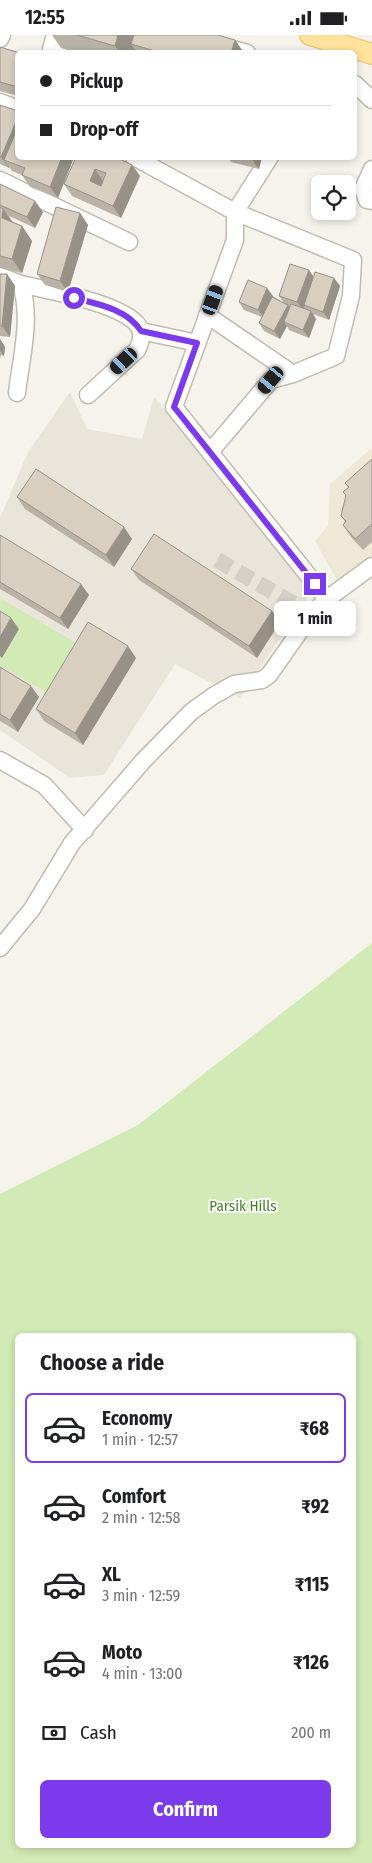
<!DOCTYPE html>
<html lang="en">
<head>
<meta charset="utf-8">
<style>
  :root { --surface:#fff; --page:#f2f2f2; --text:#202124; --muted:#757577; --line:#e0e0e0; --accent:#7c3aed }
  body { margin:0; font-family:"Fira Sans Condensed",sans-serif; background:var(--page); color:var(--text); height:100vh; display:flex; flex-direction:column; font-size:19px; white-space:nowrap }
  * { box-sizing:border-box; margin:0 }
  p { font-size:16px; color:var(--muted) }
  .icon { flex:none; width:28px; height:28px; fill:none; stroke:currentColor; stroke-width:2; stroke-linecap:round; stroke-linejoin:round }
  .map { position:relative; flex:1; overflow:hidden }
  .details { position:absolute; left:15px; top:1298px; width:341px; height:515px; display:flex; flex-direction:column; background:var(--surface); border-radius:8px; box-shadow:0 2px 8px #0003 }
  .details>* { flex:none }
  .guide { position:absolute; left:15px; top:15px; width:342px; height:110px; border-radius:8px; box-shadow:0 2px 8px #0003; display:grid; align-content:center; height:110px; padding:0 25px; background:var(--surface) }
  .buttons { position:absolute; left:311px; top:140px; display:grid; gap:10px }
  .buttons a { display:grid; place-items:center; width:45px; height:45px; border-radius:8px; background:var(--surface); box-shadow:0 2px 8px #0003; font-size:25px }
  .end { position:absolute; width:22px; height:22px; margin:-11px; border:6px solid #7c3aed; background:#fff; box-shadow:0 0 0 2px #fff }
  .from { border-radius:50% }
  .bubble { position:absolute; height:35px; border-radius:8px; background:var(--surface); box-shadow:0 2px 8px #0003; font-size:16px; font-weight:700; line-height:35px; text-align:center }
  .car { position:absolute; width:15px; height:30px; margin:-15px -8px; border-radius:6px; box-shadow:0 0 4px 1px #0007; background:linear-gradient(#222 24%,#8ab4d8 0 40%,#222 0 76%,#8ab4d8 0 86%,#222 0) }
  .guide b { display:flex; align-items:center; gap:18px; height:48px; font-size:19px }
  .guide b+b { border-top:1px solid var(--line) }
  .guide i { width:12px; height:12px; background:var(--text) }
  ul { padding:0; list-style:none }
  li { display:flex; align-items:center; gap:15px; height:70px; margin:0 10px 8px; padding:0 15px; border:2px solid transparent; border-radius:8px }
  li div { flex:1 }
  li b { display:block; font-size:19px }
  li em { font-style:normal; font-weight:700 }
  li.on { border-color:var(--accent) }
  li>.icon { width:45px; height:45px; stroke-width:1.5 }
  h2 { padding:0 25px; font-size:22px; line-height:60px }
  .pay { display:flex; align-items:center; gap:12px; height:55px; padding:0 25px; font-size:19px }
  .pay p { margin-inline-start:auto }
  .action { display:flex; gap:10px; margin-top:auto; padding:10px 25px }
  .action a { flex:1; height:58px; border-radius:8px; background:var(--accent); color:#fff; font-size:20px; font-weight:700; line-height:58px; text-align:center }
  .status { display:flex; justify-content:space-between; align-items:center; height:35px; padding:0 25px; background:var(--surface); direction:ltr }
  .status svg { height:14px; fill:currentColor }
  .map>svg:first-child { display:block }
  .residential { fill:#eae5da }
  .education { fill:#efe8d6 }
  .green { fill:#d2eab5; fill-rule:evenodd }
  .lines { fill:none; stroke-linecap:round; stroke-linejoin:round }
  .minor-tunnel { stroke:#d4d0c8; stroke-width:16; stroke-dasharray:16 8; stroke-linecap:butt }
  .minor-casing { stroke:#c2bbae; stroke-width:19 }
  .major-casing { stroke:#e6c16a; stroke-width:22 }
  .minor { stroke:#fff; stroke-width:16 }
  .major { stroke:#ffe39c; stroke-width:20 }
  .wall { fill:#bab2a6 }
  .shaded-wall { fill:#979187 }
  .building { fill:#d8cfc1; stroke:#979187; fill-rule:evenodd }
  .route { stroke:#7c3aed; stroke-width:6 }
  .labels { text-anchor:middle; stroke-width:4; stroke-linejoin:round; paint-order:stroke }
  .park-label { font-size:15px; fill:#4a7f2a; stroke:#fff }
</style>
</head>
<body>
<div class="status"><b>12:55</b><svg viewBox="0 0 49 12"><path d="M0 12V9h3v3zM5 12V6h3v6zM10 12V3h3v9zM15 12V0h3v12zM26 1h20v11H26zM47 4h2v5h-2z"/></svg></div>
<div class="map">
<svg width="372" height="1828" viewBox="0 0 372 1828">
  <rect width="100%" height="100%" fill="#f6f3ec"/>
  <path class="residential" d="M70 357 87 394 142 404 154 362 312 556 240 663 175 629 104 740 70 743 0 695V483L28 417Z"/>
  <path class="education" d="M372 413V520L337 545 315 506 328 491 330 449Z"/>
  <path class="green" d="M0 563 81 611 51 660 0 630Z
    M372 908V1828H0V1159L138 1090ZM18 1300H354V1810H18Z"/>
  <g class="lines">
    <path class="minor-tunnel" d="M217 525 312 579"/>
    <defs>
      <path id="minor" d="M55 0 51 14 65 18
        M181 0 247 18
        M0 4 2 0
        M355 49 372 65
        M0 67 18 74
        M134 122 235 177 270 122
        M372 134 363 154 367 165 372 166
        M0 145 129 207
        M0 241 21 249C32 284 21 323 17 358
        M21 249C50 256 114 267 135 287 144 295 142 305 137 315L88 360
        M207 280 293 339
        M141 296 197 308
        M210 417 271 345 293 339 336 321 351 261 353 225 235 177V205L174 372 327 564
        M0 725 44 750 85 795
        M0 913 32 874 72 808 143 726 191 677 213 661 234 649 262 645 269 640 312 579 327 564 372 531"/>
      <path id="major" d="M310 0 372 19"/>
    </defs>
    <use href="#minor" class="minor-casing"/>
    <use href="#major" class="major-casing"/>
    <use href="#minor" class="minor"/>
    <use href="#major" class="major"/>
  </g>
  <path class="wall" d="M52 0H218L235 5 244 18H137L135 15V18H78L61 13Z
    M0 13 18 18V61L0 56Z
    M0 70 18 122H74L58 163 30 152 22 140 12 136 9 132V133L0 129Z
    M76 122 132 130 140 141 121 183 72 161 64 149Z
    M220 122H262L259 134 231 127 228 123V125Z
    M0 149 43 177 35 193 9 181 13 187 22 191 32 206 22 238 0 233Z
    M80 178 88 190 68 257 45 250 37 239Z
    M309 235 313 241 334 243 340 251 329 285 313 279 316 284 309 303 289 295 287 291 280 304 264 296 259 288 262 282 244 275 239 267 273 261 284 268 279 261Z
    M0 239H7L15 251 10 302 0 301Z
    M0 304 5 312 4 321 1 320 0 324Z
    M372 424V507L363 515 351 502 343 490 345 487 341 481 346 461 343 457 348 453 345 448Z
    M17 462 132 504 114 532 25 474Z
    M0 500 89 560 68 594 0 554Z
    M131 534 272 576 280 587 257 623 139 545Z
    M136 623 83 710 44 686 36 674Z
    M0 632 39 662 18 697 0 686Z"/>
  <path class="shaded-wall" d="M118 0H140L131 9 135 15V18H120L115 11Z
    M235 5 244 18H231Z
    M18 82V112L4 125 9 132V133L1 122Z
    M62 122H74L58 163 50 152Z
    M251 122H262L259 134 251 123Z
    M132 130 140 141 121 183 113 171Z
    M95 134 103 146 98 158 90 146Z
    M35 166 43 177 35 193 27 182Z
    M3 174 13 188 2 183Z
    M80 178 88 190 68 257 60 246Z
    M22 191 32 206 22 238 12 224Z
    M309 235 314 243 303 275 297 267Z
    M7 239 15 251 10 302 2 291Z
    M334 243 340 251 329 285 323 277Z
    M267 253 273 261 264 283 258 275Z
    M288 270 293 278 284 287 287 291 280 304 274 296Z
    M311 276 316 284 309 303 303 295Z
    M0 304 5 312 4 321 0 316Z
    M124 492 132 504 114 532 106 520Z
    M81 549 89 560 68 594 60 583Z
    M272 576 280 587 257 623 249 611Z
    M11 583 19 594 2 623 0 621V602Z
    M128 611 136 623 83 710 75 698Z
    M31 651 39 662 18 697 10 685Z"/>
  <path class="building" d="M77 0H118L115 11Z
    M134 0H218L235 5 231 18H162L131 9Z
    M0 12 20 18H18V52L0 47Z
    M0 70 18 76V82L1 122 0 121Z
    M18 92V122H62L50 152 22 140 25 133 4 125Z
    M76 122H116L132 130 113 171 64 149ZM95 134 106 138 101 151 90 146Z
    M0 149 35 166 27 182 0 170Z
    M0 172 3 174 2 183 22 191 12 224 0 221Z
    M56 172 80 178 60 246 37 239Z
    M290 229 309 235 297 267 279 261Z
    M315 237 334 243 323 277 304 270Z
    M0 239H7L2 291H0Z
    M248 245 267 253 258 275 239 267Z
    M272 262 288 270 274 296 259 288Z
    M291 269 311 276 303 295 284 287Z
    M372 424V489L355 504 343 490 346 486 341 481 346 460 343 457 349 452 345 448Z
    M36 434 124 492 106 520 17 462Z
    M154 499 272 576 249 611 131 534Z
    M0 500 81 549 60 583 0 547Z
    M0 576 11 583 0 602Z
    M88 587 128 611 75 698 36 674Z
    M0 632 31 651 10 685 0 679Z"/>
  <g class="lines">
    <path class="route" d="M74 263C98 269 127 274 141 296L197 308 174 372 315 549"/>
  </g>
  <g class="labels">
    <g class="park-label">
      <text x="243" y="1176">Parsik Hills</text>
    </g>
  </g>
</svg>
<div class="buttons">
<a><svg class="icon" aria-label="locate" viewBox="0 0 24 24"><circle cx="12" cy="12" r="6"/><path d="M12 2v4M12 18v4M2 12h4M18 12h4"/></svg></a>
</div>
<i class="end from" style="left:74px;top:263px"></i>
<i class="end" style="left:315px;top:549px"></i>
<div class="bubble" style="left:274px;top:566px;width:82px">1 min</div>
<i class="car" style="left:213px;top:265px;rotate:20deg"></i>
<i class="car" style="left:124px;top:326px;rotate:227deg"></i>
<i class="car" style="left:271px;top:345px;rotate:220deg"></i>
<div class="guide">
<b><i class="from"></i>Pickup</b>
<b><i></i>Drop-off</b>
</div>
<section class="details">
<h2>Choose a ride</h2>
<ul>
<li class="on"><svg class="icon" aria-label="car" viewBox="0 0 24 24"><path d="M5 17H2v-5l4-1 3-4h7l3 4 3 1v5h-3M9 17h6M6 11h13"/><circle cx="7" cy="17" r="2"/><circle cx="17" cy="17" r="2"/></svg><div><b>Economy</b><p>1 min · 12:57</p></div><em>₹68</em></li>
<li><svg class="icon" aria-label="car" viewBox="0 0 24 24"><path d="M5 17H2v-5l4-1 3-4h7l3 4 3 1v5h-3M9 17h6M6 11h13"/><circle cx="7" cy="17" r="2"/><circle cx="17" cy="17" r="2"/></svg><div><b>Comfort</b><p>2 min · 12:58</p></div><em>₹92</em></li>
<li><svg class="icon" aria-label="car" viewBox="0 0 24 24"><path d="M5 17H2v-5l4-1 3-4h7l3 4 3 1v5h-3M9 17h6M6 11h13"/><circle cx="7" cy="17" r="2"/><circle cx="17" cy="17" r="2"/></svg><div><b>XL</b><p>3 min · 12:59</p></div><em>₹115</em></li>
<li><svg class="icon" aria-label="car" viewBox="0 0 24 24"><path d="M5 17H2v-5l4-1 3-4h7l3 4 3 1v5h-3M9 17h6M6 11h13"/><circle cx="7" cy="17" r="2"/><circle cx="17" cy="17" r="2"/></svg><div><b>Moto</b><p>4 min · 13:00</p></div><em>₹126</em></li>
</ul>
<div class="pay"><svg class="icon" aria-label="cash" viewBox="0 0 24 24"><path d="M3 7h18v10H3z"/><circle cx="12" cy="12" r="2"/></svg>Cash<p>200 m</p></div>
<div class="action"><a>Confirm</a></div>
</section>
</div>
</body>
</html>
